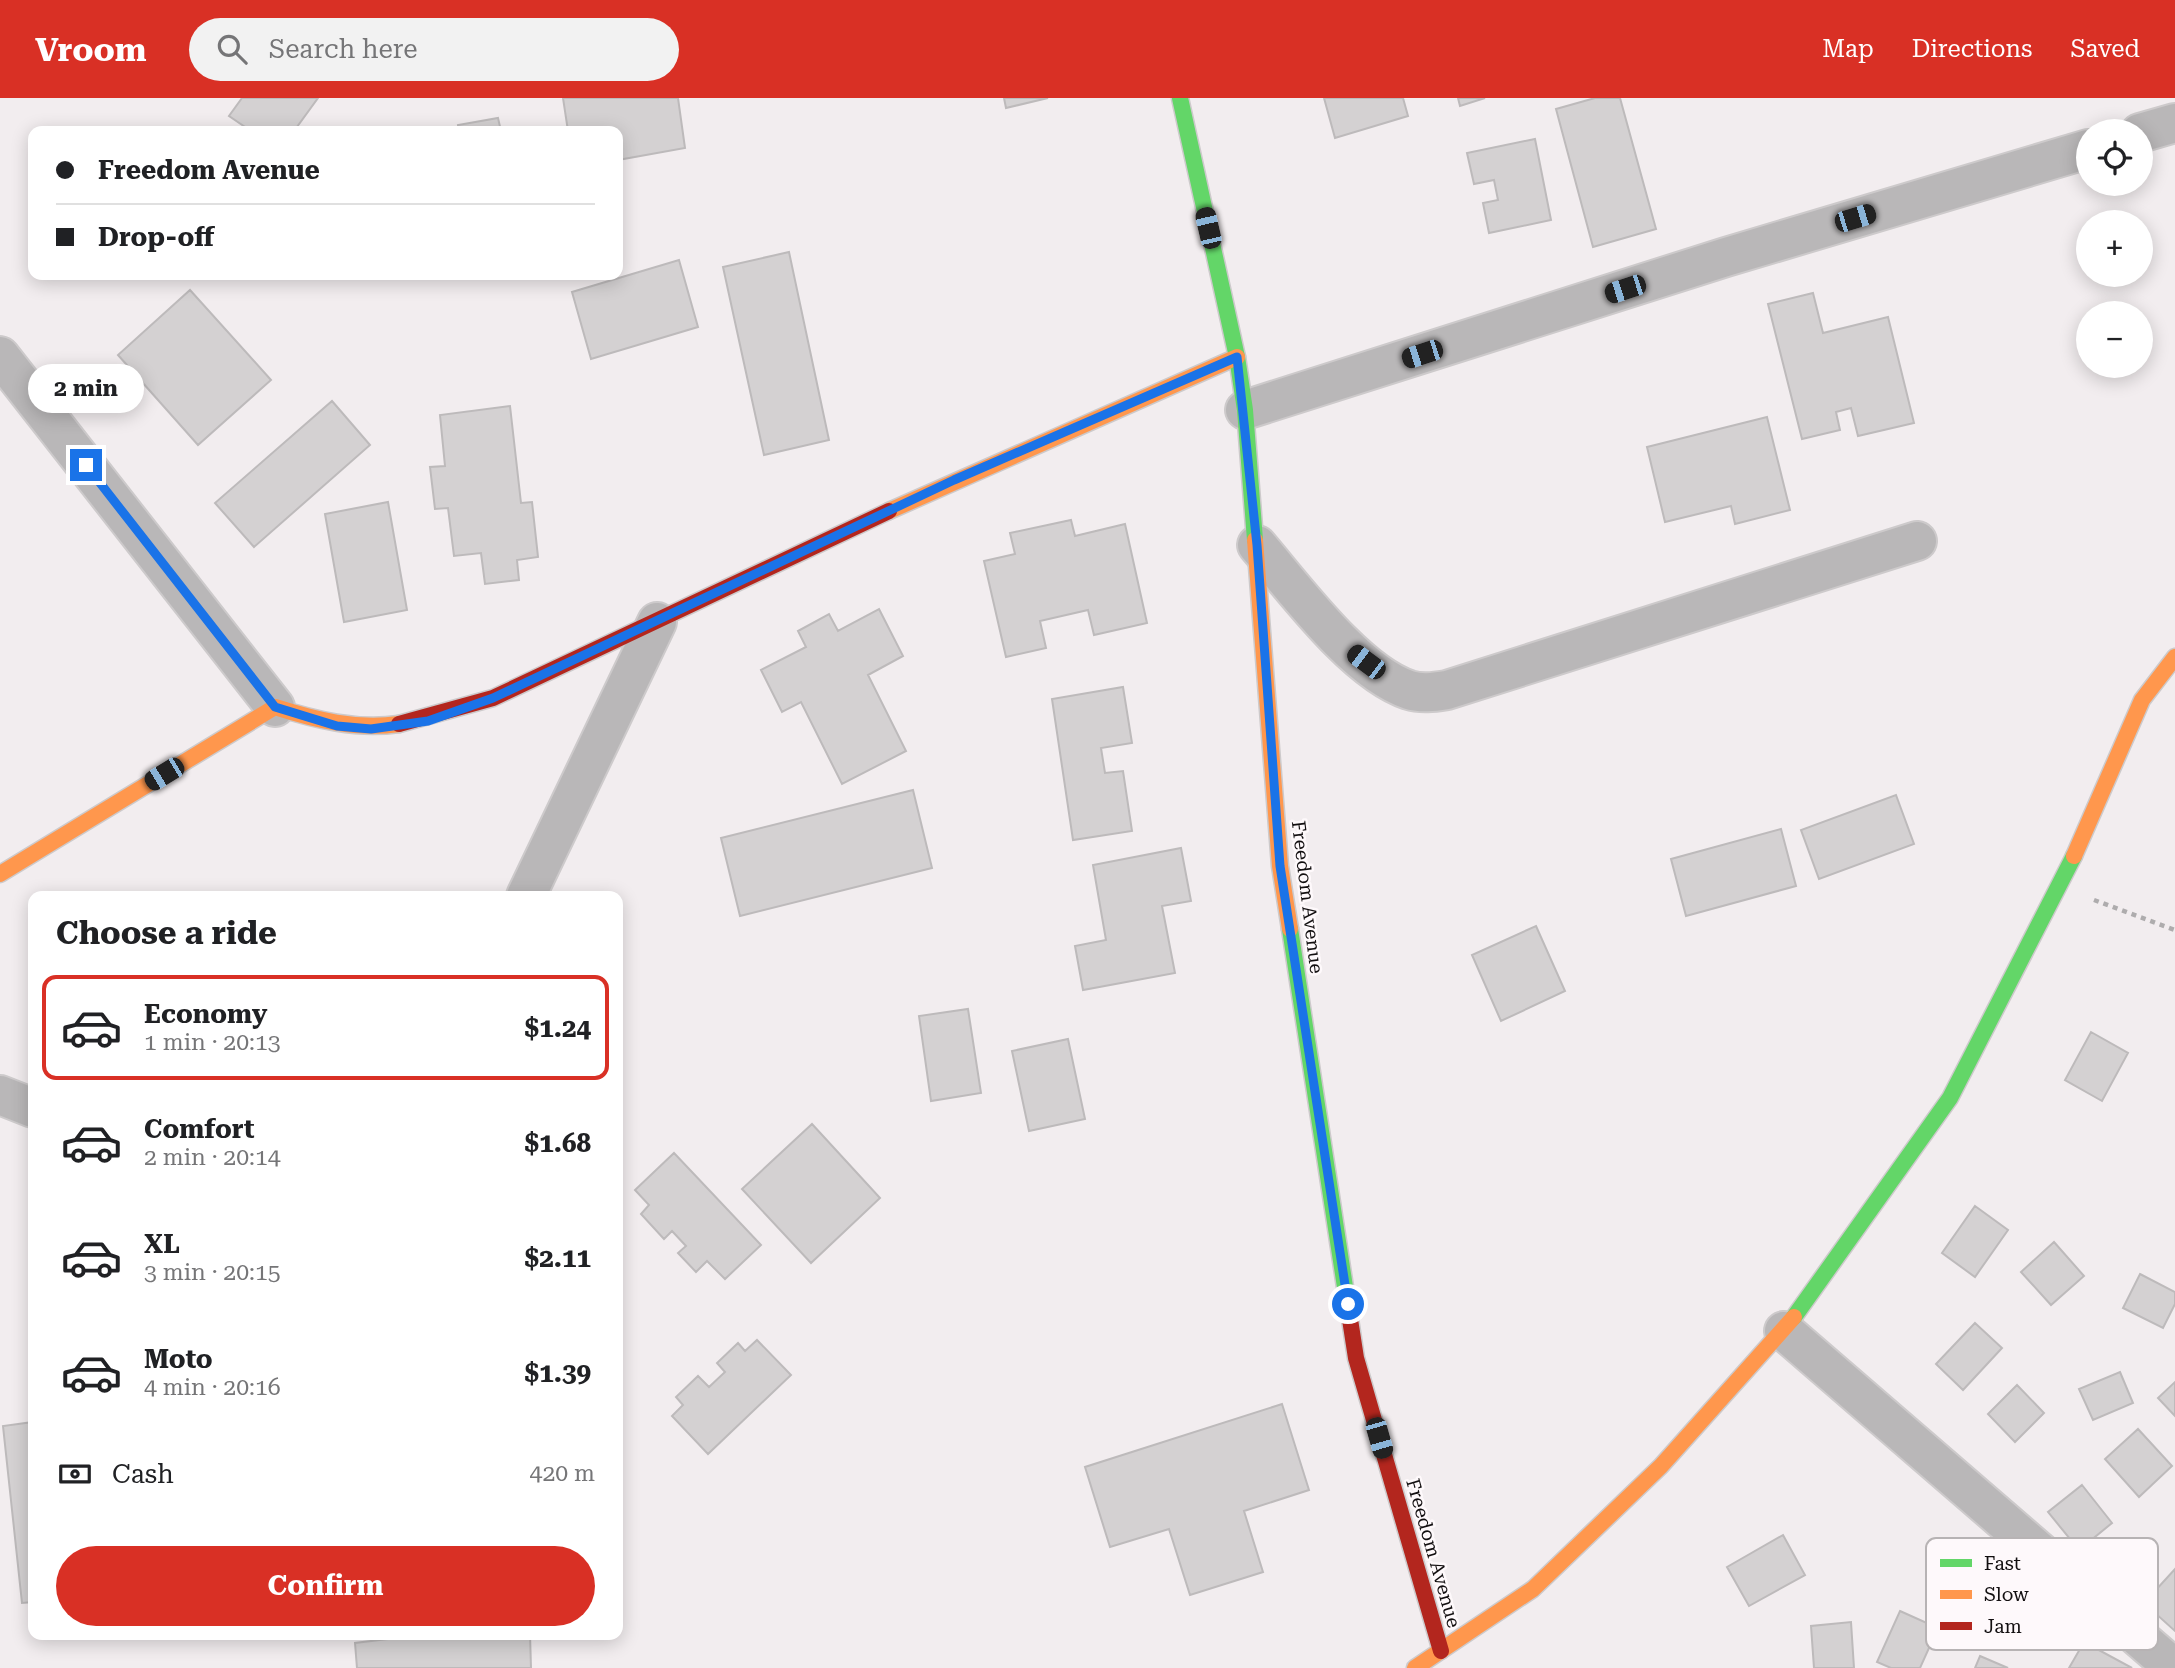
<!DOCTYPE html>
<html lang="en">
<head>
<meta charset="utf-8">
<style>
  :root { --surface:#fff; --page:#f2f2f2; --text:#202124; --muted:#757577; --line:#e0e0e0; --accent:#d93025 }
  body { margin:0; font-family:"Roboto Serif",serif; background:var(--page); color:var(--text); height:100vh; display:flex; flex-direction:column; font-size:26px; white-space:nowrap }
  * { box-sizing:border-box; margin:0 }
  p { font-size:23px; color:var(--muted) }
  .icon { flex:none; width:38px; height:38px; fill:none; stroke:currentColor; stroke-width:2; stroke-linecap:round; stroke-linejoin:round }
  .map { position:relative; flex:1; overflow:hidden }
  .drawer { position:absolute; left:28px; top:793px; width:595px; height:749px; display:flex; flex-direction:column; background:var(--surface); border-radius:14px; box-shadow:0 4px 18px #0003 }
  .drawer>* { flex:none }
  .banner { position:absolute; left:28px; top:28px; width:595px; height:154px; border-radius:14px; box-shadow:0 4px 18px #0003; display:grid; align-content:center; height:154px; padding:0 28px; background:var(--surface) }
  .fabs { position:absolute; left:2076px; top:21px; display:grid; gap:14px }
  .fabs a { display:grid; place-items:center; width:77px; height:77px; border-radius:50%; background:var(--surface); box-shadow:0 4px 18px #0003; font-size:35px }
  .end { position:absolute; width:32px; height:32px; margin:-16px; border:9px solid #1a73e8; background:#fff; box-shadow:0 0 0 4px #fff }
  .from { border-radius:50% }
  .bubble { position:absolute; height:49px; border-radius:24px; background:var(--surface); box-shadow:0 4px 18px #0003; font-size:23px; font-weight:700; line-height:49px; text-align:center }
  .car { position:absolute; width:21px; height:42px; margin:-21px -10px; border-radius:9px; box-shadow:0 0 5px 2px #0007; background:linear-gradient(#222 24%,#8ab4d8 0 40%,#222 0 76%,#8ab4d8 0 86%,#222 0) }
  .banner b { display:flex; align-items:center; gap:24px; height:66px; font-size:26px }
  .banner b+b { border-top:2px solid var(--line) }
  .banner i { width:18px; height:18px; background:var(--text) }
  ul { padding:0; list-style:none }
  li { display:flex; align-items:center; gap:21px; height:105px; margin:0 14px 10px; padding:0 14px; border:4px solid transparent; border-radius:14px }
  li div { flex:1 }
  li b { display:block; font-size:26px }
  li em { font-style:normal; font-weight:700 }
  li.active { border-color:var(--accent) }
  li>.icon { width:63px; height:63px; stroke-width:1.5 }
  h2 { padding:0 28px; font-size:32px; line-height:84px }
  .pay { display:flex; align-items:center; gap:18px; height:77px; padding:0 28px; font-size:26px }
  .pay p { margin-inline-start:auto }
  .primary-button { display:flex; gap:14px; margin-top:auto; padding:14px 28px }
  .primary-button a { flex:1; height:80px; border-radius:42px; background:var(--accent); color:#fff; font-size:28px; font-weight:700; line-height:80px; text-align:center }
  header { display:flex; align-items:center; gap:42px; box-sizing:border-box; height:98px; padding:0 35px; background:var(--accent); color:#fff }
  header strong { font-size:33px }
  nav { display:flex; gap:38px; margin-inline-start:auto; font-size:24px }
  .search { width:490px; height:63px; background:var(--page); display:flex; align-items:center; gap:18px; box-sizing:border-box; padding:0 24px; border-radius:38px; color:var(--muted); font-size:26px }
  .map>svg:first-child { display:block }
  .building { fill:#d4d1d2; stroke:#bdbabb; stroke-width:2 }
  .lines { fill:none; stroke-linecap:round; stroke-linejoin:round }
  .street-casing { stroke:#cdcacb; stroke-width:42 }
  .fast-casing { stroke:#cdcacb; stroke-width:19 }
  .slow-casing { stroke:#cdcacb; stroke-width:19 }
  .jam-casing { stroke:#cdcacb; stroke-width:19 }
  .path { stroke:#aeacad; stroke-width:4.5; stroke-dasharray:5 5; stroke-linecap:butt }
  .street { stroke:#b9b7b8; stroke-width:38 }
  .fast { stroke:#63d668; stroke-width:16 }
  .slow { stroke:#ff974d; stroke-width:16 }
  .jam { stroke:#b3261e; stroke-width:16 }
  .route { stroke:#1a73e8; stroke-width:9 }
  .labels { text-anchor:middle; stroke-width:5; stroke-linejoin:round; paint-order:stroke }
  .street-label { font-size:19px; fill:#120f10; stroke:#fef9fb }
  .key { fill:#fef9fb; stroke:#b7b3b4; stroke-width:2 }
  .key-label { font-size:19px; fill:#120f10 }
</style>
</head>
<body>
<header>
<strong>Vroom</strong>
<div class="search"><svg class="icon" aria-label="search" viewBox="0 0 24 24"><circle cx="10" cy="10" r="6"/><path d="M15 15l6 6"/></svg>Search here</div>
<nav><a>Map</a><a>Directions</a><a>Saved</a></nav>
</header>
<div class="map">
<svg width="2175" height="1570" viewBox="0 0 2175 1570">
  <rect width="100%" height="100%" fill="#f2edef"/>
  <path class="building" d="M242 0H318L294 33H251L229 18Z
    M563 0H678L685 50 618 62V33H568Z
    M1004 0H1048L1006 10Z
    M1324 0H1403L1408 18 1335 40Z
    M1458 0H1485L1460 8Z
    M1595 0H1620L1656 131 1593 149 1556 11Z
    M498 20 501 33H459L458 27Z
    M1535 41 1551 122 1489 135 1483 105 1498 102 1494 82 1474 86 1467 55Z
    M789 154 829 342 764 357 723 169Z
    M679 162 698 229 591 261 572 194Z
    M190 192 271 282 198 347 118 257Z
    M1813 195 1823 235 1888 219 1914 325 1858 338 1851 310 1836 314 1840 332 1802 341 1768 206Z
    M332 303 370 347 254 449 215 405Z
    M510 308 521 405 532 404 538 459 517 462 519 482 485 486 481 455 454 458 448 410 435 411 430 369 445 368 440 317Z
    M1767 319 1790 412 1735 426 1731 408 1665 424 1647 349Z
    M388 404 407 512 344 524 325 416Z
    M1071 422 1075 438 1125 426 1147 525 1094 537 1088 512 1040 523 1046 550 1006 559 984 463 1015 456 1010 435Z
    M879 511 903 558 868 577 906 653 842 686 801 604 782 614 761 572 806 549 798 533 829 516 838 533Z
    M1123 589 1132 645 1101 650 1105 675 1123 673 1132 733 1073 742 1052 601Z
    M913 692 932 770 740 818 721 740Z
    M1896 697 1914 746 1819 781 1801 732Z
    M1781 731 1796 788 1686 818 1671 761Z
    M1181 750 1191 803 1162 808 1175 875 1083 892 1075 848 1106 842 1093 767Z
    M1536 828 1565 893 1501 923 1472 857Z
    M968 911 981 995 931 1003 919 918Z
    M2091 934 2128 955 2102 1003 2065 982Z
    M1068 941 1085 1021 1029 1033 1012 953Z
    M812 1026 880 1100 811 1165 742 1091Z
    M674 1055 761 1147 725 1181 707 1163 696 1174 678 1155 686 1148 672 1133 664 1141 641 1116 649 1107 635 1092Z
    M1975 1108 2008 1132 1975 1179 1942 1155Z
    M2054 1144 2084 1178 2051 1207 2021 1174Z
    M2140 1176 2175 1194V1206L2163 1230 2123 1210Z
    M1975 1225 2002 1250 1963 1292 1936 1266Z
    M757 1242 791 1277 708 1356 672 1318 683 1307 676 1299 698 1278 709 1289 725 1274 717 1265 738 1245 745 1253Z
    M2120 1274 2133 1305 2093 1322 2079 1291Z
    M2175 1284V1318L2158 1300Z
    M2017 1287 2044 1315 2015 1344 1988 1316Z
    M1282 1306 1309 1392 1244 1413 1263 1474 1190 1497 1169 1431 1110 1449 1085 1369Z
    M33 1324V1504L22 1505 3 1328Z
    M2138 1331 2172 1368 2139 1399 2105 1361Z
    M2082 1387 2112 1425 2079 1452 2048 1414Z
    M1783 1437 1805 1477 1749 1508 1727 1469Z
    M2175 1471V1533L2144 1505Z
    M1900 1513 1938 1530 1920 1570H1891L1877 1564Z
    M1851 1524 1854 1570H1814L1811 1528Z
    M429 1536H530L531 1570H357L355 1545Z
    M2084 1544 2132 1570H2069Z
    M1980 1558 2008 1570H1975Z"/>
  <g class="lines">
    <defs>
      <path id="street" d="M2140 35 2175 25
        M0 258 275 609
        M1245 312 1726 159 2088 51
        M1257 447C1294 490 1355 574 1409 592 1422 596 1434 594 1447 592L1917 443
        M526 798 657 524
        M0 997 33 1010
        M1784 1233 2174 1570"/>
      <path id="fast" d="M1180 0 1237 259 1245 312 1255 442
        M1290 831 1347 1202
        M1794 1219 1950 1000 2074 758"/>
      <path id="slow" d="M889 413 1237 259
        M1255 442 1280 768 1290 831
        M2074 758 2142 602 2175 559
        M0 776 275 609C316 622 356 632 399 626
        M1415 1570 1533 1491 1661 1368 1794 1219"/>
      <path id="jam" d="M399 626 493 600 889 413
        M1347 1202 1356 1260 1441 1553"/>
    </defs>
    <use href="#street" class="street-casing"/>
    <use href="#fast" class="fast-casing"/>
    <use href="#slow" class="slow-casing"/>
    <use href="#jam" class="jam-casing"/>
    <path class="path" d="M2094 802 2175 832"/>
    <use href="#street" class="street"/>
    <use href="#fast" class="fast"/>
    <use href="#slow" class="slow"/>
    <use href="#jam" class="jam"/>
  </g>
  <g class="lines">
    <path class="route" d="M86 367 275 609 337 628 371 631 428 623 493 600 954 382 1237 259 1257 447 1280 768 1348 1206"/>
  </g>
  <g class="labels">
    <g class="street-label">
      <text transform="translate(1308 799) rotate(83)" y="7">Freedom Avenue</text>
      <text transform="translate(1434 1455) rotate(74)" y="7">Freedom Avenue</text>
    </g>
  </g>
  <rect x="1926" y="1440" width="232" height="112" rx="10" class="key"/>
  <rect x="1940" y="1461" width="32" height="8" fill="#63d668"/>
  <rect x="1940" y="1492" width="32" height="9" fill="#ff974d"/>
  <rect x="1940" y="1524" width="32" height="8" fill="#b3261e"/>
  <g class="key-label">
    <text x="1984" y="1472">Fast</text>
    <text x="1984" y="1503">Slow</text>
    <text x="1984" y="1535">Jam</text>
  </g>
</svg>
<div class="fabs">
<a><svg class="icon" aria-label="locate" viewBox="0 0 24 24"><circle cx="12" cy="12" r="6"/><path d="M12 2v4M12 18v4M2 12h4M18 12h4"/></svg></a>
<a>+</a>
<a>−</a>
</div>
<i class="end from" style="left:1348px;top:1206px"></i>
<i class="end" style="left:86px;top:367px"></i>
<div class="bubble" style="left:28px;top:266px;width:116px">2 min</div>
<i class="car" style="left:1855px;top:120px;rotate:73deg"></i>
<i class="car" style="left:1208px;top:130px;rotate:347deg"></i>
<i class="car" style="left:1625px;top:191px;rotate:252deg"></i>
<i class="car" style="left:1422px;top:256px;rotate:252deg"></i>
<i class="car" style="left:1366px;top:564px;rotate:307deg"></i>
<i class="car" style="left:164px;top:676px;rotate:239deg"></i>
<i class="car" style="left:1379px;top:1340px;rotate:164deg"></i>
<div class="banner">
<b><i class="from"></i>Freedom Avenue</b>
<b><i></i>Drop-off</b>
</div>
<section class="drawer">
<h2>Choose a ride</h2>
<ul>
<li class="active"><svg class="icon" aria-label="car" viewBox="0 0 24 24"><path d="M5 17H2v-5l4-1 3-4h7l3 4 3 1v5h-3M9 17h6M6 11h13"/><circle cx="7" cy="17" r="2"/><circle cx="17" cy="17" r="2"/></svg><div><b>Economy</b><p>1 min · 20:13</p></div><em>$1.24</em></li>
<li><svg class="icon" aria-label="car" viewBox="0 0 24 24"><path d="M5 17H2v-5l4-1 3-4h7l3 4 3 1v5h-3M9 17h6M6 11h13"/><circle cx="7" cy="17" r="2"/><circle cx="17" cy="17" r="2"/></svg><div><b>Comfort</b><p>2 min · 20:14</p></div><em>$1.68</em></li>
<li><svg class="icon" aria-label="car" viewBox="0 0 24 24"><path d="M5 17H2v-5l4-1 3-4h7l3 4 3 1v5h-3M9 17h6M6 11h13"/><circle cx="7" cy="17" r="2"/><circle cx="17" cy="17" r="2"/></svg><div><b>XL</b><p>3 min · 20:15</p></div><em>$2.11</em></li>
<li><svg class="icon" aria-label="car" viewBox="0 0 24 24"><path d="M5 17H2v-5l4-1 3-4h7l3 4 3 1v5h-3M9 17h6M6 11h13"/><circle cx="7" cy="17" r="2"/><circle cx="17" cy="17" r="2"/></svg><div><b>Moto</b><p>4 min · 20:16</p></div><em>$1.39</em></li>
</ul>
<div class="pay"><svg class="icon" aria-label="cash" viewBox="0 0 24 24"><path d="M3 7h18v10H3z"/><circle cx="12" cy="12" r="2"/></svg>Cash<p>420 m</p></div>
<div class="primary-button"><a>Confirm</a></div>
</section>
</div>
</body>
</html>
